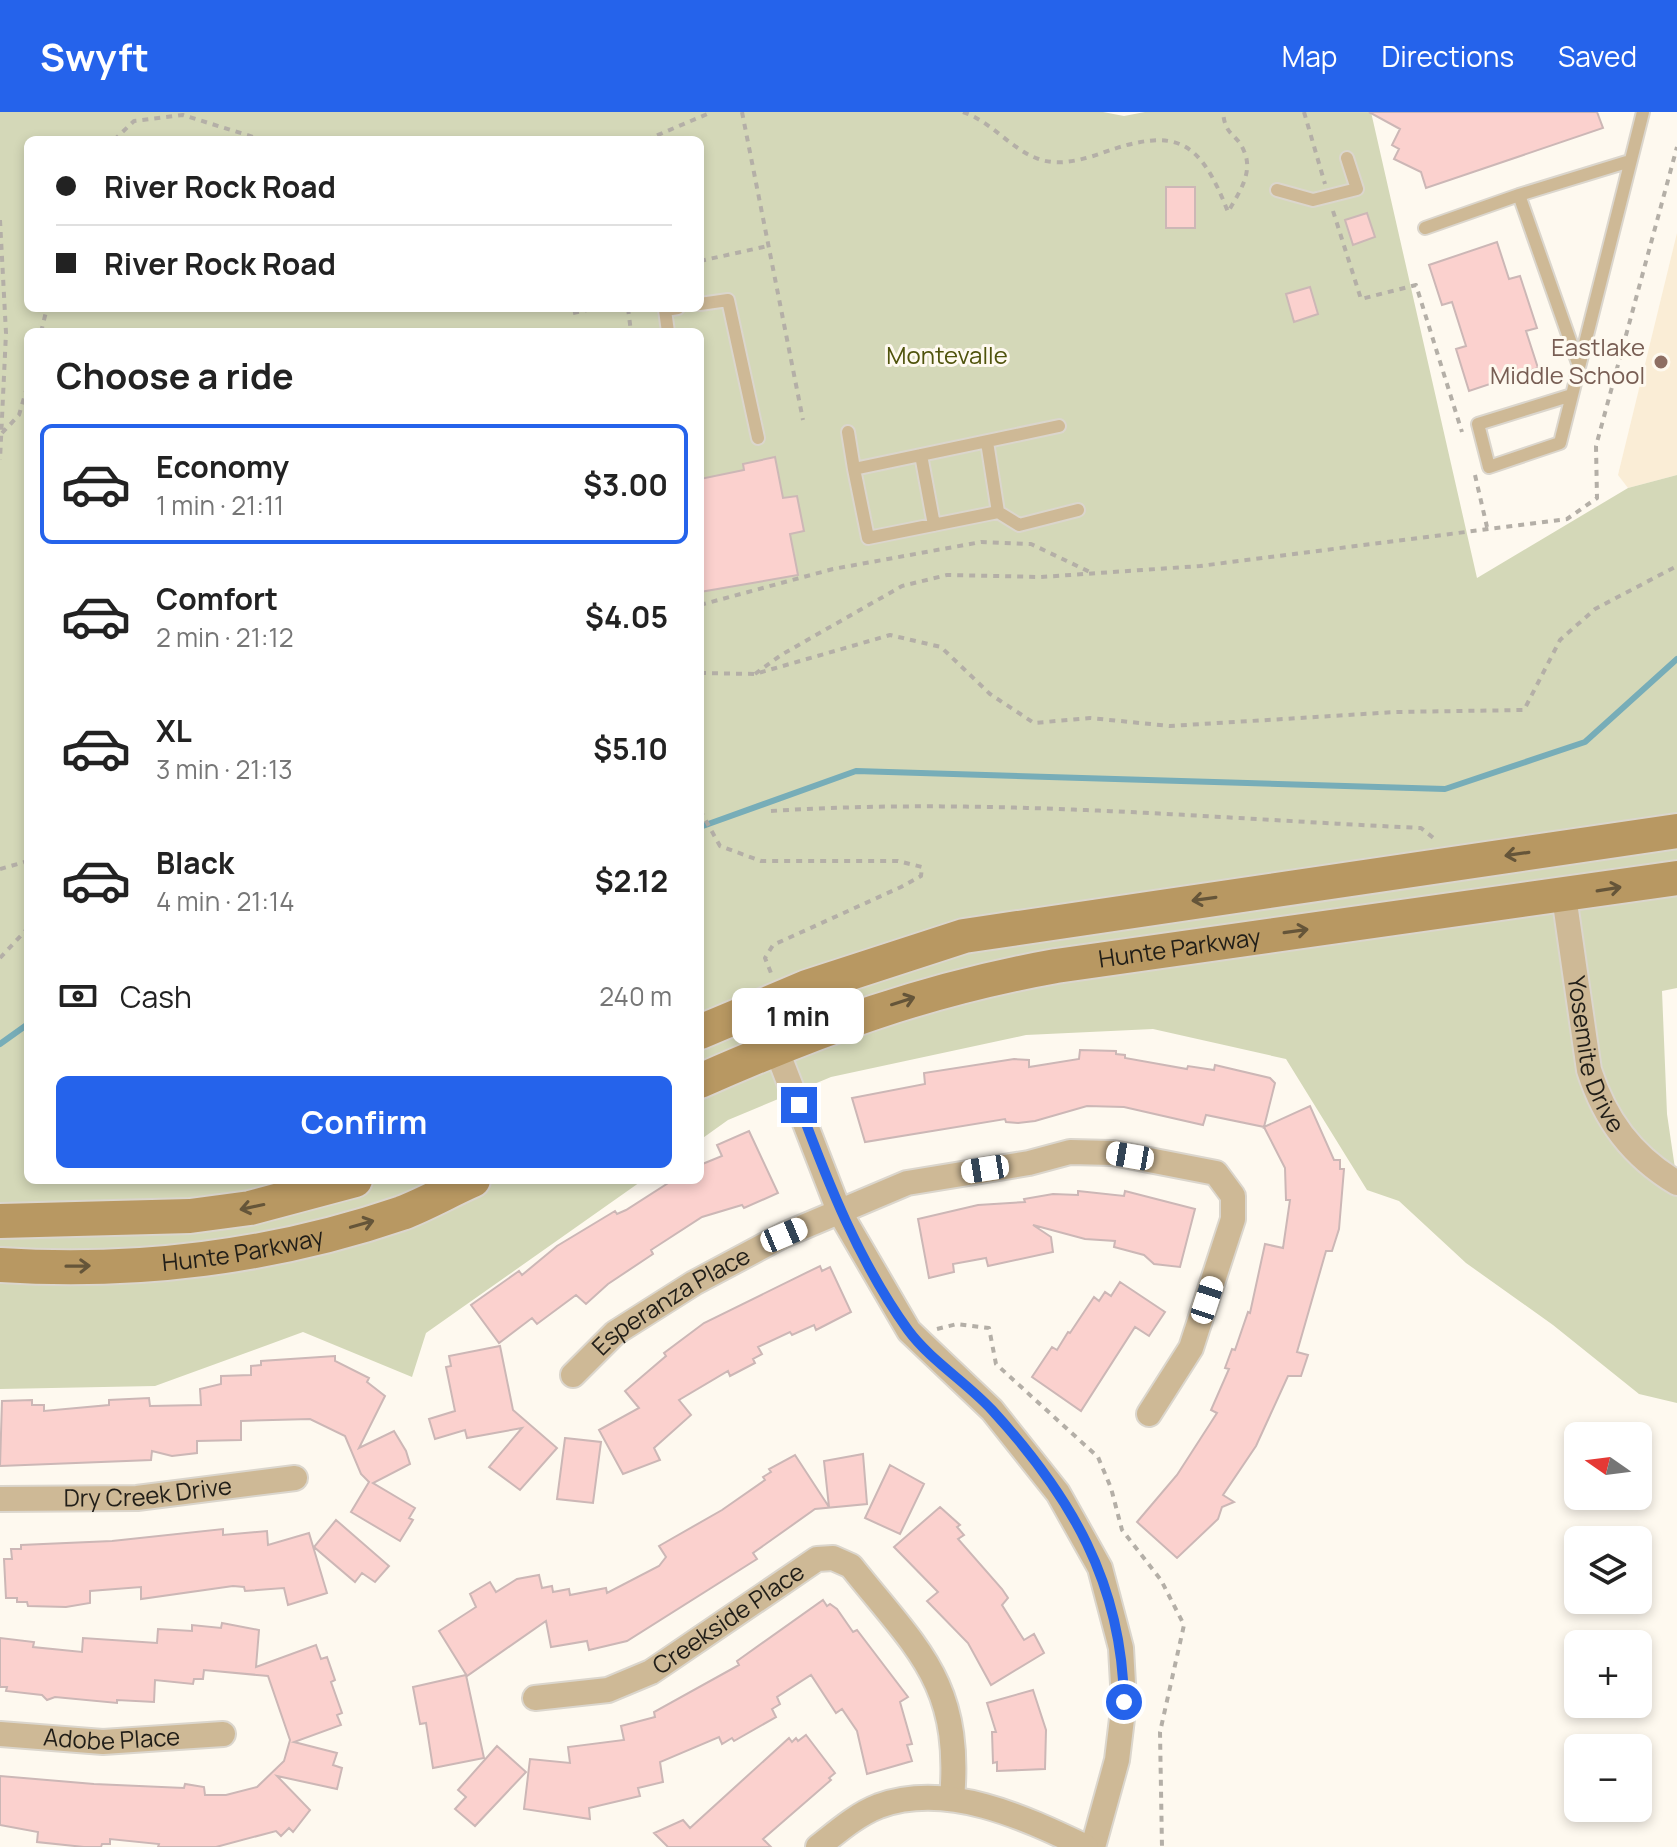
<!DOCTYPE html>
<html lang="en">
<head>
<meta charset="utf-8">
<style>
  :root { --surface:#fff; --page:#f6f6f6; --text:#222; --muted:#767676; --line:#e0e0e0; --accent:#2563eb }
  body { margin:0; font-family:Manrope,sans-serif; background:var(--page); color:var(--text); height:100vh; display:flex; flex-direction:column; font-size:30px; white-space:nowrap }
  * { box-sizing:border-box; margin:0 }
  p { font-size:26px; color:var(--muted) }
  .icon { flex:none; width:44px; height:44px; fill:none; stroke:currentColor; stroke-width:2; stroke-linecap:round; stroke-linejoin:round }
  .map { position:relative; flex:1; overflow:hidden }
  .side { position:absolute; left:24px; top:216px; width:680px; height:856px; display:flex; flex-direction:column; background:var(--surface); border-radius:12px; box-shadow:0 4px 12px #0003 }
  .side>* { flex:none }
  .top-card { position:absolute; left:24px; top:24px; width:680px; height:176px; border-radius:12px; box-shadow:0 4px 12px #0003; display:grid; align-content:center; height:176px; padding:0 32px; background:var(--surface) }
  .needle { width:52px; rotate:284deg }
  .controls { position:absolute; left:1564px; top:1310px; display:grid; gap:16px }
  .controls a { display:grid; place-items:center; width:88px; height:88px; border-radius:12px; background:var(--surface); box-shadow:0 4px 12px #0003; font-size:40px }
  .end { position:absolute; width:36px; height:36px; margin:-18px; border:10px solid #2563eb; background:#fff; box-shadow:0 0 0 4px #fff }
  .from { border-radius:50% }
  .bubble { position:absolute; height:56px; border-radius:12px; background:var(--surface); box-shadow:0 4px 12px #0003; font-size:26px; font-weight:700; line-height:56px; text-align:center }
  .car { position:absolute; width:24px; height:48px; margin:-24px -12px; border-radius:10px; box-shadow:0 0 6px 2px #0007; background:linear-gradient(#fff 24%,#345 0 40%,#fff 0 76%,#345 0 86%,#fff 0) }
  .top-card b { display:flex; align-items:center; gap:28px; height:76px; font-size:30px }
  .top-card b+b { border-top:2px solid var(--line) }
  .top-card i { width:20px; height:20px; background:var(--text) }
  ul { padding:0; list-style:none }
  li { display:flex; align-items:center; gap:24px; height:120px; margin:0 16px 12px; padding:0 16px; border:4px solid transparent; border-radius:12px }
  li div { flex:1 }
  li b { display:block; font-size:30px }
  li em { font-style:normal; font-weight:700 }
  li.on { border-color:var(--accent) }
  li>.icon { width:72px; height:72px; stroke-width:1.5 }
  h2 { padding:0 32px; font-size:36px; line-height:96px }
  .pay { display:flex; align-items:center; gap:20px; height:88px; padding:0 32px; font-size:30px }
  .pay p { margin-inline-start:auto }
  .button { display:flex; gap:16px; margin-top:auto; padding:16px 32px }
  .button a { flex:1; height:92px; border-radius:12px; background:var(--accent); color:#fff; font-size:32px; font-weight:700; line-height:92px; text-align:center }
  header { display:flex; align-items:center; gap:48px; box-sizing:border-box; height:112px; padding:0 40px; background:var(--accent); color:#fff }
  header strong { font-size:38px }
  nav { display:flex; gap:44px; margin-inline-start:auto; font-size:28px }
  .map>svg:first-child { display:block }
  .built { fill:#faedd6 }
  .green { fill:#d4d8b8; fill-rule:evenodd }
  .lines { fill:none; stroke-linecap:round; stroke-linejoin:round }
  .stream { stroke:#77adb8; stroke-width:6 }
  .building { fill:#fbd1ce; stroke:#ccb7b6; stroke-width:2 }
  .service-casing { stroke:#dbd6cd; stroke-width:16 }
  .minor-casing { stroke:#dbd6cd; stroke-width:28 }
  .secondary-casing { stroke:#dbd6cd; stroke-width:38 }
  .path { stroke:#b4afa7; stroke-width:4; stroke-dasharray:6 6; stroke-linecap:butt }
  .service { stroke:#ceb996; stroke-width:12 }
  .minor { stroke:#ceb996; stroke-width:24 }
  .secondary { stroke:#b89862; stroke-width:34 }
  .oneway { stroke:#655539 }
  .route { stroke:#2563eb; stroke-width:10 }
  .education-dot { fill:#8d6e63; stroke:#fef9ef; stroke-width:3 }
  .labels { text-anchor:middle; stroke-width:6; stroke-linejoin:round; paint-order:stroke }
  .education-label { font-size:24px; fill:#785e54; stroke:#fef9ef; text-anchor:end }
  .park-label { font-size:24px; fill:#4f530c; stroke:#fef9ef }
  .street-label { font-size:24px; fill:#211e18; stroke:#fef9ef }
</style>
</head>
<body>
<header>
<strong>Swyft</strong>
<nav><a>Map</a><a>Directions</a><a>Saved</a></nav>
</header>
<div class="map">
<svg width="1677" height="1735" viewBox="0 0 1677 1735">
  <rect width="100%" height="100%" fill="#fef9ef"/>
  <path class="built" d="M1677 121V363L1628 376 1618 363Z"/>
  <path class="green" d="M0 0H1103L1124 4 1145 0H1371L1477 466 1628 376 1677 363V876L1662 879 1667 1002 1677 1070V1291L1639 1282 1553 1213 1466 1151 1399 1089 1367 1078 1286 947 1153 917 1026 923 831 965 728 1008 700 1028V220H28V1068H643L426 1221 412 1265 303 1220 155 1274 0 1277ZM28 28H700V196H28Z"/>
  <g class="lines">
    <path class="stream" d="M700 715 856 659 1445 677 1585 630 1677 547
      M0 932 28 912"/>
  </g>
  <path class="building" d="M1369 0H1597L1603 16 1426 76 1421 60 1394 47 1399 37 1392 33 1400 17Z
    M1166 75H1195V116H1166Z
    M1367 101 1375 125 1353 133 1345 108Z
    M1497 130 1509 167 1520 164 1537 216 1526 219 1538 256 1469 279 1456 237 1466 234 1452 190 1442 193 1429 153Z
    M1310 175 1318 202 1294 210 1286 182Z
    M775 345 783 386 797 384 804 419 790 422 798 463 700 480V367L744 358 743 352Z
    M1080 938 1116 939V942L1125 943V946L1187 957 1188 954 1214 958 1215 953 1270 966 1275 971 1264 1015 1310 994 1334 1048H1340V1057H1344L1339 1117 1332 1139H1326L1297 1240 1308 1243 1301 1264H1288L1256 1334 1223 1383 1234 1390 1222 1395 1218 1407 1177 1446 1137 1410 1177 1363 1217 1301 1211 1298 1229 1257 1225 1256 1232 1237 1235 1238 1248 1200 1250 1201 1265 1132 1283 1136 1290 1088H1286L1285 1056 1264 1015 1206 1003 1203 1013 1124 995 1087 994 1035 1009 1018 1011 1006 1010 1005 1007 865 1030 852 986 925 972 924 961 1014 947 1029 948V955L1079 947Z
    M749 1019 778 1081 744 1096 742 1093 702 1105 651 1138 653 1142 608 1172 586 1192 576 1183 537 1212 532 1206 499 1231 471 1193 519 1159 522 1163 557 1134 615 1099 617 1102 626 1098 673 1068H700V1053L722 1044 717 1033Z
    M1078 1079 1124 1084 1125 1079 1195 1097 1180 1155 1154 1152 1144 1143 1114 1135 1115 1129 1085 1127 1033 1113 1051 1125 1053 1140 988 1154 986 1146 953 1152 954 1160 929 1166 918 1107 978 1093 1025 1090 1024 1087 1053 1082 1078 1083Z
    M820 1154 822 1159 830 1155 851 1200 816 1218 814 1213 792 1223 790 1220 758 1235 762 1242 753 1247 755 1251 730 1264 728 1259 679 1288 691 1303 654 1336 660 1348 623 1362 599 1318 639 1296 625 1279 666 1244 664 1241 704 1211Z
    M1120 1170 1165 1200 1149 1224 1135 1215 1081 1299 1032 1265 1052 1235 1057 1238 1068 1220 1070 1221 1094 1185 1099 1189 1105 1180 1111 1184Z
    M500 1234 513 1298 557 1336 520 1378 489 1355 522 1316 467 1326 465 1318 435 1327 429 1307 455 1299 446 1255 451 1254 449 1244Z
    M335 1244V1249L369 1266 367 1270 385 1284 359 1336 394 1319 406 1339 410 1352 373 1371 415 1396 409 1406 413 1408 400 1429 351 1400 369 1370 361 1362 345 1324 310 1307 241 1309V1328L197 1329V1341L172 1344 152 1339 151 1348 0 1354 2 1289 32 1288V1293H44V1299L109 1293V1288L149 1286 150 1294 201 1293 200 1277 221 1272V1264L251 1263V1254L261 1253V1249Z
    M565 1326 601 1330 593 1391 557 1387Z
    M863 1342 867 1392 815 1397 753 1441 757 1447 627 1529 589 1538 587 1529 551 1535 546 1509 467 1564 439 1519 476 1495 470 1482 490 1470 496 1480 517 1467 539 1463 542 1476 552 1474 553 1480 569 1477 570 1483 606 1476 607 1481 659 1454 666 1445 659 1434 722 1398 765 1368 763 1365 771 1360 769 1357 795 1343 829 1395 824 1349Z
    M890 1353 924 1372 900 1422 865 1406Z
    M940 1395 960 1413 957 1415 964 1423 958 1427 1002 1477 1008 1486 1002 1493 1024 1528 1034 1522 1044 1541 991 1573 968 1531 927 1489 938 1480 894 1435Z
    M336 1408 389 1454 375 1470 362 1461 355 1470 314 1435Z
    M223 1417V1423L267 1419 268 1433 309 1421 327 1481 288 1493 284 1476 245 1479 244 1475 233 1474 141 1487V1475L90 1479V1491L66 1495 28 1494 27 1490H17V1486H6L4 1447H12L11 1437H21V1433L112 1429Z
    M823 1488 827 1494 830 1492 837 1497 853 1520 857 1518 908 1585 900 1590 912 1632 907 1633 912 1649 867 1662 857 1619 842 1597 836 1601 811 1563 777 1585 780 1592 772 1597 776 1605 734 1629 732 1626 722 1632 719 1625 660 1650 663 1670 638 1676 640 1684 589 1696 590 1707 524 1697 530 1647 570 1651 568 1635 624 1628 621 1614 655 1605 654 1600 739 1553 737 1549Z
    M222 1511 259 1518 256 1555 316 1533 321 1547 327 1545 335 1568 331 1570 342 1601 337 1603 341 1613 294 1630 337 1641 333 1653 342 1656 337 1677 277 1664 310 1698 293 1720 289 1716 281 1724 276 1719 216 1735H158L159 1732 110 1727V1732H102L101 1735H84L37 1730 38 1720 0 1713V1664L94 1672 184 1676 185 1672 204 1675 205 1683H226L257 1675 284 1649 290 1628 268 1564 204 1558 203 1567H194L193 1572 155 1568 154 1590 117 1588V1591L55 1585 47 1588 42 1583 6 1579 7 1575H0V1526L34 1530 33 1535 82 1540 83 1526 157 1531 158 1517 192 1519V1513L221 1516Z
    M466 1563 484 1646 433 1656 426 1611 420 1612 413 1575Z
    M1033 1578 1046 1618 1045 1657 997 1659V1650L993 1651 992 1620H996L987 1591Z
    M806 1623 835 1661 829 1666 831 1668 763 1727 771 1735H668L654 1721 683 1708 690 1716 789 1626 792 1630 796 1626 798 1629Z
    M497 1634 526 1660 475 1714 455 1697 466 1685 458 1678Z"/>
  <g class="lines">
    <defs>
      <path id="service" d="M1277 78 1313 88 1357 77 1347 46
        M1519 83 1630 49
        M1425 116 1519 83 1579 254
        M700 192 728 188 758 326
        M668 220 665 198 678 196
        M1572 283 1478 312 1489 355 1560 331 1643 0
        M1059 314 854 357 868 426 998 400 1019 413 1078 398
        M848 320 854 357
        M987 330 998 400
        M921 343 934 413"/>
      <g id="minor">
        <path id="s1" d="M1564 784 1589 958C1605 1008 1632 1044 1677 1071"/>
        <path d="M760 895 839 1099 909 1219 992 1298 1058 1381 1100 1456 1121 1536 1124 1590 1117 1648 1093 1735"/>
        <path id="s2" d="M573 1263 615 1221 694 1171 784 1123 907 1071 1029 1051 1070 1040 1113 1041 1216 1061 1233 1084V1107L1191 1236 1149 1302"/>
        <path id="s3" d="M0 1387 137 1386 295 1366"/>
        <path id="s4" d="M535 1586 608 1578 651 1560 817 1447 833 1446 851 1454C918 1538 962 1571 952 1687"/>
        <path id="s5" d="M0 1622 103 1630 223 1622"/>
        <path d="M818 1735C837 1720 856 1703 879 1694 948 1669 1025 1706 1086 1735"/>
      </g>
      <g id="secondary">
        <path d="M700 920 807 875 964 824 1677 719"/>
        <path id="s6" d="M700 969C820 916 927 877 1056 854L1677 766"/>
        <path d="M0 1109 190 1104 250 1096 355 1068"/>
        <path id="s7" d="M0 1153C135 1162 274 1145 402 1101 426 1092 450 1078 473 1068"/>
      </g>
    </defs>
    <use href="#service" class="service-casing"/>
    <use href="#minor" class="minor-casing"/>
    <use href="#secondary" class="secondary-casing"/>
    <path class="path" d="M742 0 803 308
      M963 0C992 10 1010 36 1036 46 1057 55 1082 48 1102 41 1177 14 1200 28 1228 100 1238 82 1254 61 1244 39 1237 21 1225 25 1223 0
      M1304 0 1325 72
      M114 28 134 9 183 3 263 28
      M646 28 712 0
      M1333 99 1361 187 1416 173 1462 320
      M0 108 6 221 0 348
      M700 149 768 134
      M628 196 631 220
      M573 201 597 196
      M41 220 47 196
      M2 321 19 303 28 272
      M1475 363 1487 415
      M700 493 833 457 981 430 1031 432 1092 461
      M700 561 755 562 890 523 941 535 990 582 1034 611 1090 606 1170 614 1396 600 1524 598 1560 528 1595 497 1677 454
      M755 562 781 543 902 474 947 463 1041 465 1200 454 1567 407 1597 386 1596 334 1677 35
      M700 698 720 734 761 749H898L922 755 921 764 901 775 773 833 765 846 771 861
      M771 699C988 685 1205 706 1421 716L1436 728
      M0 757 28 749
      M0 846 28 816
      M937 1217 957 1212 989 1216 996 1252 1098 1345 1111 1376 1122 1418 1161 1468 1184 1513 1160 1620 1162 1735"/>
    <use href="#service" class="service"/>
    <use href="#minor" class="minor"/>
    <use href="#secondary" class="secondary"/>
  </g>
  <defs><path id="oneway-shaft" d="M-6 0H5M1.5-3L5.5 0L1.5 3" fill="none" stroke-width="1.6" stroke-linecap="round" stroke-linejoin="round" transform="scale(2)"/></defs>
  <g class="oneway">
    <use href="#oneway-shaft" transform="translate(1517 742) rotate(172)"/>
    <use href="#oneway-shaft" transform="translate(1609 777) rotate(-9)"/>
    <use href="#oneway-shaft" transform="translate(1204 787) rotate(172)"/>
    <use href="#oneway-shaft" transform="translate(1296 819) rotate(-8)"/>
    <use href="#oneway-shaft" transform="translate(903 889) rotate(-18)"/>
    <use href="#oneway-shaft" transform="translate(252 1095) rotate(168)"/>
    <use href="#oneway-shaft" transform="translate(362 1112) rotate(-16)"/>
    <use href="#oneway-shaft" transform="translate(78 1154) rotate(-1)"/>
  </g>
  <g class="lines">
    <path class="route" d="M799 993C828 1071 859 1150 908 1218 930 1248 966 1270 992 1298 1071 1384 1122 1471 1124 1590"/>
  </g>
  <circle class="education-dot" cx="1661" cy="250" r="8"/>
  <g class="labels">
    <g class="education-label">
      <text x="1645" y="244">Eastlake<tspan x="1645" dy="28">Middle School</tspan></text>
    </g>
    <g class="park-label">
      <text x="947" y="252">Montevalle</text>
    </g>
    <g class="street-label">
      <text dy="8" stroke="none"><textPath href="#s6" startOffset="500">Hunte Parkway</textPath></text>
      <text dy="8" stroke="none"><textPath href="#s1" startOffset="162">Yosemite Drive</textPath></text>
      <text dy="8" stroke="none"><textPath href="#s7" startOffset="244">Hunte Parkway</textPath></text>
      <text dy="8" stroke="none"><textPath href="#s2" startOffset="124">Esperanza Place</textPath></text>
      <text dy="8" stroke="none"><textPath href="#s3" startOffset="148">Dry Creek Drive</textPath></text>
      <text dy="8" stroke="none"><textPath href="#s4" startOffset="214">Creekside Place</textPath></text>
      <text dy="8" stroke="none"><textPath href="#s5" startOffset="112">Adobe Place</textPath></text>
    </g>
  </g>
</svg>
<div class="controls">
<a><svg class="needle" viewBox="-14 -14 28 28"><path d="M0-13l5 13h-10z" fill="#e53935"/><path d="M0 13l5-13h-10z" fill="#767676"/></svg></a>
<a><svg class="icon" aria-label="layers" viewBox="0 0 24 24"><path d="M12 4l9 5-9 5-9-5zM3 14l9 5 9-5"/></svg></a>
<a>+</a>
<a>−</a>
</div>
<i class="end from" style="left:1124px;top:1590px"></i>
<i class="end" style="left:799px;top:993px"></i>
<div class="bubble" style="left:732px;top:876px;width:132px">1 min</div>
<i class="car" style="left:1130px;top:1044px;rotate:280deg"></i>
<i class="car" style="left:985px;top:1057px;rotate:261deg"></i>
<i class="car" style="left:784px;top:1123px;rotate:67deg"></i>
<i class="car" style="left:1207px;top:1188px;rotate:18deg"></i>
<div class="top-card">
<b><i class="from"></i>River Rock Road</b>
<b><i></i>River Rock Road</b>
</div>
<section class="side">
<h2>Choose a ride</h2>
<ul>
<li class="on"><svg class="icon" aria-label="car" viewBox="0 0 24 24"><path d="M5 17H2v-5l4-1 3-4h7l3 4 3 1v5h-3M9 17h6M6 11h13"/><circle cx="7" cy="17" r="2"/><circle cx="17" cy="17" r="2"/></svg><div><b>Economy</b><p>1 min · 21:11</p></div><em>$3.00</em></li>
<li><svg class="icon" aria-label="car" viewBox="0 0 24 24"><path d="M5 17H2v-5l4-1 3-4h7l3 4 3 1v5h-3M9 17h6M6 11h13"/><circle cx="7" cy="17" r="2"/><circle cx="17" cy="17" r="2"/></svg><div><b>Comfort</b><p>2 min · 21:12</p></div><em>$4.05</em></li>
<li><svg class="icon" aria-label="car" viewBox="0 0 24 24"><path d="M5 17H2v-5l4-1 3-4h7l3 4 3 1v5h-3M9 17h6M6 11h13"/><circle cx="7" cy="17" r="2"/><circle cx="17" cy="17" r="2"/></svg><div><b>XL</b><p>3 min · 21:13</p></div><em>$5.10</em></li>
<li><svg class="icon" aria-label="car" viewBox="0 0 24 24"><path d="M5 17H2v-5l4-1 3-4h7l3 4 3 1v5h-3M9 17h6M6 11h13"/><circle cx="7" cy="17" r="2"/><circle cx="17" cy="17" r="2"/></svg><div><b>Black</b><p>4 min · 21:14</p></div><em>$2.12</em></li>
</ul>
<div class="pay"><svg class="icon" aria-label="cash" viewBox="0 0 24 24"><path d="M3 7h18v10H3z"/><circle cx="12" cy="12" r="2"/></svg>Cash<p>240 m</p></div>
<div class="button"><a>Confirm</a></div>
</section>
</div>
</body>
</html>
